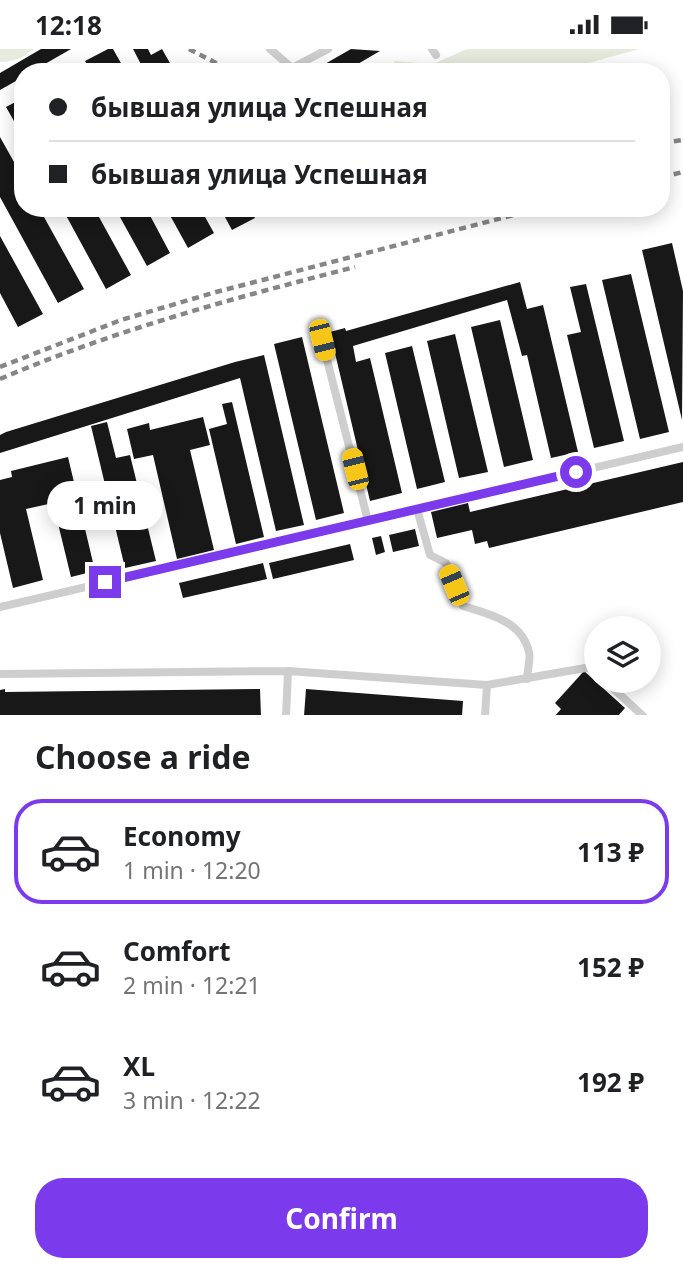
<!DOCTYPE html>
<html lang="en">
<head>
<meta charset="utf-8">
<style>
  :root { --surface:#fff; --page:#f6f6f6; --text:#202124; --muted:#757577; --line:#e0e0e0; --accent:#7c3aed }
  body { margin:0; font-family:"Noto Sans",sans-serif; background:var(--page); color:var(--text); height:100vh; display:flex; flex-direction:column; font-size:26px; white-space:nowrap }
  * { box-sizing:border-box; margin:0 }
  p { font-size:23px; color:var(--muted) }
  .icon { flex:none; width:38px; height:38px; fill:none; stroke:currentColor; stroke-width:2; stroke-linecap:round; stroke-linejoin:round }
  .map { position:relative; height:666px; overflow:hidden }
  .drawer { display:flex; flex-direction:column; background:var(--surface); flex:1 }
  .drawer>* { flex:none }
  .hud { position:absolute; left:14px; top:14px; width:656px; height:154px; border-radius:28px; box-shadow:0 4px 18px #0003; display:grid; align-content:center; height:154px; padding:0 35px; background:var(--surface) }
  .fabs { position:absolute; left:584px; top:567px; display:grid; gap:14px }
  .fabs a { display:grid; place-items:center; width:77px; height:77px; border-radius:50%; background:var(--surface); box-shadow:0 4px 18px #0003; font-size:35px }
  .end { position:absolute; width:32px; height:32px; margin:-16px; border:9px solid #7c3aed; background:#fff; box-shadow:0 0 0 4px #fff }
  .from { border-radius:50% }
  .bubble { position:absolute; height:49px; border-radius:24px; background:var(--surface); box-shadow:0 4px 18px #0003; font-size:23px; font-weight:700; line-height:49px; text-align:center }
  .car { position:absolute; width:21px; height:42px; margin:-21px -10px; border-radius:9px; box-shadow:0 0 5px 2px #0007; background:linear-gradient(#f5c518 24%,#345 0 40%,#f5c518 0 76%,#345 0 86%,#f5c518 0) }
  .hud b { display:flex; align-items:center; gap:24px; height:66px; font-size:26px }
  .hud b+b { border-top:2px solid var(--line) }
  .hud i { width:18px; height:18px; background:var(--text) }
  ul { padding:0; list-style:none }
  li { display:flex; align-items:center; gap:21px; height:105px; margin:0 14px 10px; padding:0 21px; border:4px solid transparent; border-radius:28px }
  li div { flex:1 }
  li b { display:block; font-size:26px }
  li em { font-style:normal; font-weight:700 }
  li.active { border-color:var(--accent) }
  li>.icon { width:63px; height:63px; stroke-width:1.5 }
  h2 { padding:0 35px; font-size:32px; line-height:84px }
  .action { display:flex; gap:14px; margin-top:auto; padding:14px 35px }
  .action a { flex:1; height:80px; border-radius:28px; background:var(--accent); color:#fff; font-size:28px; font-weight:700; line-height:80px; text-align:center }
  .status { display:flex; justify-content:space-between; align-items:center; height:49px; padding:0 35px; background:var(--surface); direction:ltr }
  .status svg { height:19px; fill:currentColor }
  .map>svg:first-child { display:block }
  .green { fill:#e6ebdd }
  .building { fill:#181818 }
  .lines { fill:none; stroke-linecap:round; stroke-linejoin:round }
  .service { stroke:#cecece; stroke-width:8 }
  .rail { stroke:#868686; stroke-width:4.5; stroke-dasharray:7 5; stroke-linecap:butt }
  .route { stroke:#7c3aed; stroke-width:9 }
</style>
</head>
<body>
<div class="status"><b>12:18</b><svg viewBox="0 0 49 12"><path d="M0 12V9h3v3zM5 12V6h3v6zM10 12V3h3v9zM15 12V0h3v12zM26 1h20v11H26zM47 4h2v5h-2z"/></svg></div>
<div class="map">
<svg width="683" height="667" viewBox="0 0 683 667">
  <rect width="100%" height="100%" fill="#fff"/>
  <path class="green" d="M0 0H34C24 8 13 13 0 13Z
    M467 0H640L555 23H385L395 12 433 15Z"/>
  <path class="building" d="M41 0H71L31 23H23V28L0 41V24Z
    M108 0H113L126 23H91L85 12Z
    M133 0H148L151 6 162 0 175 23H145Z
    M351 0 380 2 344 23H311Z
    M23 49V88L6 58Z
    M0 88 23 129V159H39L84 240 58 254 0 148Z
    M62 159H94L131 226 106 240Z
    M115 159H146L170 204 147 217Z
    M166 159H200L214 184 188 199Z
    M220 159H249L255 169 232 181Z
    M269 159H284L285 161 273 168Z
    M0 187 43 265 18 278 0 244Z
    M672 194 683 242 682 371 642 201Z
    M631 225 669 383 640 390 602 231Z
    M520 233 527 260 543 256 578 403 551 409 527 306 522 307 507 251 353 297 356 313 370 309 402 444 370 452 330 283 345 279 346 282Z
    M586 235 624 392 594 399 567 286 581 283 570 238Z
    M500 271 533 411 504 418 471 278Z
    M455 285 488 423 459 429 427 292Z
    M302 288 344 464 316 471 274 295Z
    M412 297 445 433 417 440 385 304Z
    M264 306 304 476 276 482 240 329 0 404V386L6 383 235 313Z
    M232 353 264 488 236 495 209 380 227 375 222 355Z
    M203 368 210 396 190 401 214 501 177 510 153 406 134 410 127 380 149 374 150 381Z
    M107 373 116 409 130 406 156 512 125 519 91 377Z
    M68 408 95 522 71 528 53 454 26 460 43 531 13 539 0 484V431L12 428 11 422Z
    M683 413V453L489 499 487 492 475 495 472 481 437 489 431 463 468 454 470 463Z
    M415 480 419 497 393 503 389 486Z
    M381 487 385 503 376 506 372 489Z
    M350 495 354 511 273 530 269 514Z
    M263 514 267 530 183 549 179 534Z
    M584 622 625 659 618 667H555L561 660 555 654Z
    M5 640V643L260 640 261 667H0V641Z
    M306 640 463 652 462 667H304Z"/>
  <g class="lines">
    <path class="service" d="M270 0 292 19 328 0
      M432 0 436 6
      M322 291 368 472
      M417 460 430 506 446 514 463 557C489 565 522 572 529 603 531 610 527 622 527 630
      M0 558 683 398
      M0 625 288 622 487 636 591 618 597 624
      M605 632 643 667
      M286 667 288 622
      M485 667 487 636"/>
    <path class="rail" d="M189 0 233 23
      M662 94 683 91
      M662 128 683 123
      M0 318 121 271 216 243 541 159
      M0 330C115 281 234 249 355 218"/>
  </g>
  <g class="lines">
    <path class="route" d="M105 533 576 423"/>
  </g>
</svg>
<div class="fabs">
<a><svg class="icon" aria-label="layers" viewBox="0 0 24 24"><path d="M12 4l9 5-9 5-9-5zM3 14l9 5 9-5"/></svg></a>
</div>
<i class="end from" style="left:576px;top:423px"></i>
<i class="end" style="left:105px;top:533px"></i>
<div class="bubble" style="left:47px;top:432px;width:116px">1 min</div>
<i class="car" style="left:322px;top:291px;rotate:166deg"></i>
<i class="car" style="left:355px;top:420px;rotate:346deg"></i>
<i class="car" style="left:454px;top:536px;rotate:337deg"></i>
<div class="hud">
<b><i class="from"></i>бывшая улица Успешная</b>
<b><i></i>бывшая улица Успешная</b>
</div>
</div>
<section class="drawer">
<h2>Choose a ride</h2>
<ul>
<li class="active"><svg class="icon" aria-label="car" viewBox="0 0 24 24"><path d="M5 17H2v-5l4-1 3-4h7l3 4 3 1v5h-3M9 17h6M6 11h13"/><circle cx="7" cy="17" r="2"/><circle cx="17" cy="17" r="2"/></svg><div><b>Economy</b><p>1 min · 12:20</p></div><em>113 ₽</em></li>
<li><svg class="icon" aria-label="car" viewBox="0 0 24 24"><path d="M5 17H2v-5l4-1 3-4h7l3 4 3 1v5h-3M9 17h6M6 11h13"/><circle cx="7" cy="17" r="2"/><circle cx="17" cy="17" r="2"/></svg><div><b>Comfort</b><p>2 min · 12:21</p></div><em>152 ₽</em></li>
<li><svg class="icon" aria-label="car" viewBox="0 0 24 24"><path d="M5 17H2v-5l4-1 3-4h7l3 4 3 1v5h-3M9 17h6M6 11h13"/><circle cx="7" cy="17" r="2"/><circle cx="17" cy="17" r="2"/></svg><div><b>XL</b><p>3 min · 12:22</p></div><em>192 ₽</em></li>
</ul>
<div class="action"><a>Confirm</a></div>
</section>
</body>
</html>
